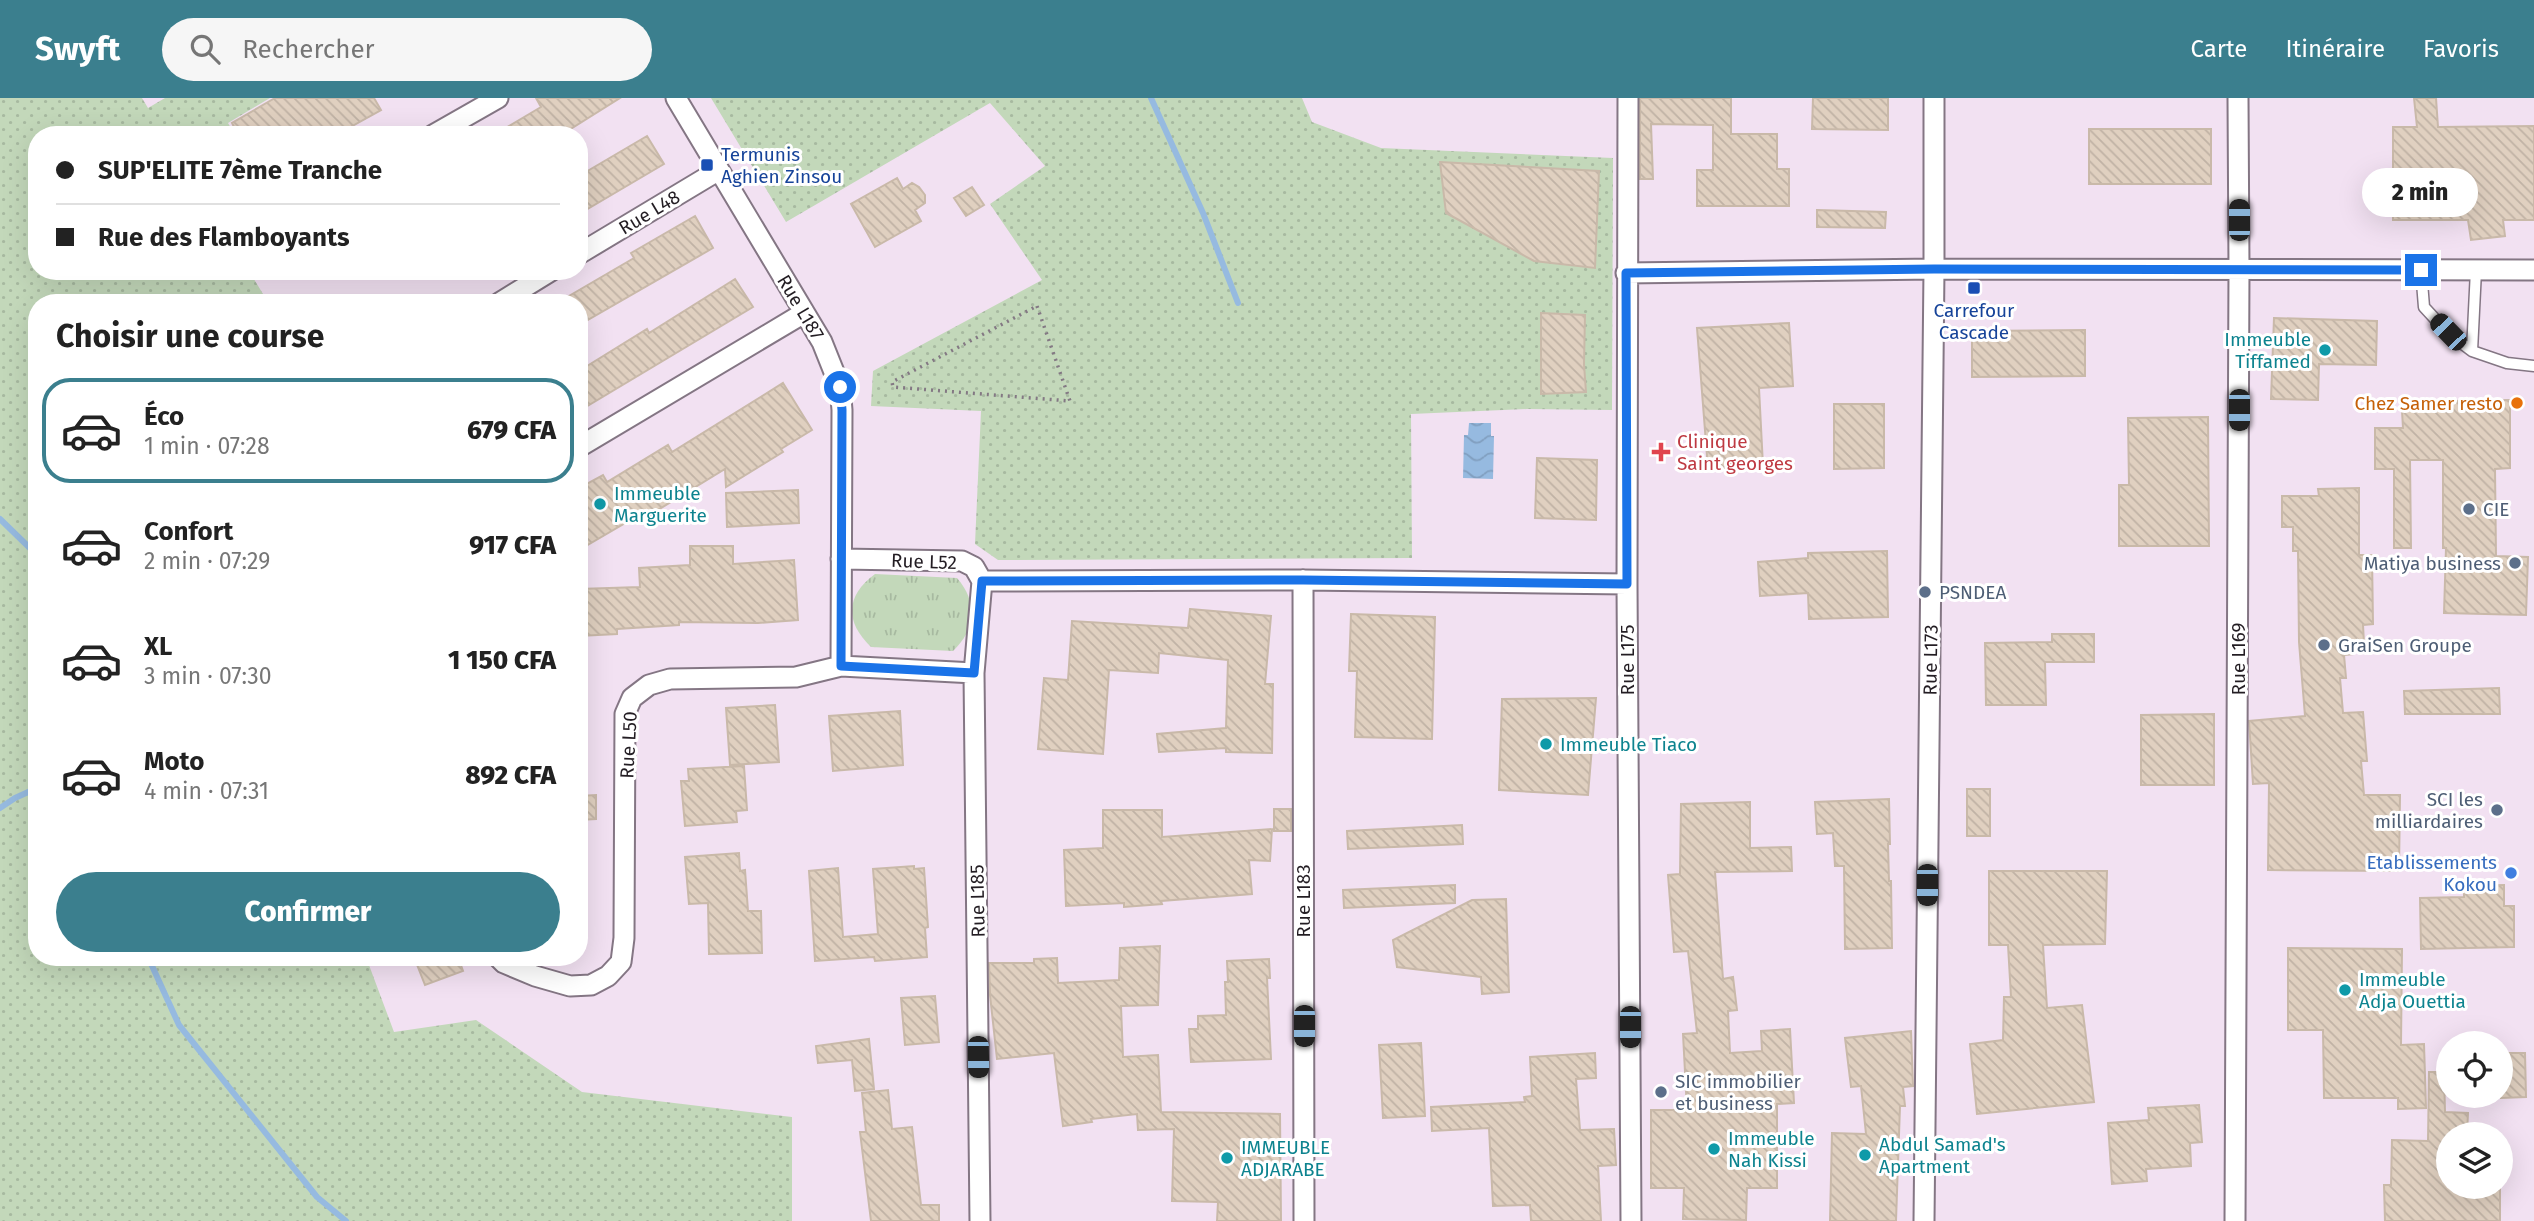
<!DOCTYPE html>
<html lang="fr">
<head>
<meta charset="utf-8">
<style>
  :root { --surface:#fff; --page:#f6f6f6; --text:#222; --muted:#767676; --line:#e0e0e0; --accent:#3b7f8e }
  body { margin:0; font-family:"Fira Sans",sans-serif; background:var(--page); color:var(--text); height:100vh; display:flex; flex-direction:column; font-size:26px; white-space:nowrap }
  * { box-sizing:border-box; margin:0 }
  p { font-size:23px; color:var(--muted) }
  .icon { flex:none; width:38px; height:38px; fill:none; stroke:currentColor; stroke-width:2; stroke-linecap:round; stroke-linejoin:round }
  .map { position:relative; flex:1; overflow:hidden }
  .details { position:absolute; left:28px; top:196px; width:560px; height:672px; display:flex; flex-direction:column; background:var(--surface); border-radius:28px; box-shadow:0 7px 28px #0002 }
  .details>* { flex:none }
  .guide { position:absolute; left:28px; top:28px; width:560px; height:154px; border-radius:28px; box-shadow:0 7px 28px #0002; display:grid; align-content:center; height:154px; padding:0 28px; background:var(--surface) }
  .tools { position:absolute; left:2436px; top:933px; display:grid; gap:14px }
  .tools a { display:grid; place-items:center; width:77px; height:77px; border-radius:50%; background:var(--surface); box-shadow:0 7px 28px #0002; font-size:35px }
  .end { position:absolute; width:32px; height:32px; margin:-16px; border:9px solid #1a73e8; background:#fff; box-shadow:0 0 0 4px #fff }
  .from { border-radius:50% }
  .bubble { position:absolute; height:49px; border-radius:24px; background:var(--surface); box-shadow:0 7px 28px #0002; font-size:23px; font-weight:800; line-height:49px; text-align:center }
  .car { position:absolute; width:21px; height:42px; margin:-21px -10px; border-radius:9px; box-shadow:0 0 5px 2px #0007; background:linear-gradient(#222 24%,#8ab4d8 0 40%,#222 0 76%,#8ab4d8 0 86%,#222 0) }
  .guide b { display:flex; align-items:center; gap:24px; height:66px; font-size:26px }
  .guide b+b { border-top:2px solid var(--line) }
  .guide i { width:18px; height:18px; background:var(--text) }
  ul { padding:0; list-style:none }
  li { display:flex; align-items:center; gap:21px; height:105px; margin:0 14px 10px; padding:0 14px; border:4px solid transparent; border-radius:28px }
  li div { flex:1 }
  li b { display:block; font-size:26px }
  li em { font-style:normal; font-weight:800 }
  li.on { border-color:var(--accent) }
  li>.icon { width:63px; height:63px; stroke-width:1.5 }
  h2 { padding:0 28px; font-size:32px; line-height:84px }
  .primary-button { display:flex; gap:14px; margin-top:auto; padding:14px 28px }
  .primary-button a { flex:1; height:80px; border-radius:42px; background:var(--accent); color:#fff; font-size:28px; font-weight:800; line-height:80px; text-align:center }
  header { display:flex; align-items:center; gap:42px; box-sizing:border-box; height:98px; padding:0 35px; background:var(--accent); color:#fff }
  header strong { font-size:33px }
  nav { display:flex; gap:38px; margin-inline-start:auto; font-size:24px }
  .search { width:490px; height:63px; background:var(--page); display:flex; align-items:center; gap:18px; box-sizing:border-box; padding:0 24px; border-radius:38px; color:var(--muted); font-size:26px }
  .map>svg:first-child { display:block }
  .grass { fill:url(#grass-dots) }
  .park { fill:url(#park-tufts) }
  .water { fill:url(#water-waves) }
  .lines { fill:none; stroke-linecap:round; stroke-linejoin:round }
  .stream { stroke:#96bae0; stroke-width:6 }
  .building { fill:url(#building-back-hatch); stroke:#c9b9a9; stroke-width:2 }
  .service-casing { stroke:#847684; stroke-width:13 }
  .minor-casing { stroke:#847684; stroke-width:23 }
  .path { stroke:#837883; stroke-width:3.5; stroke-dasharray:2 5; stroke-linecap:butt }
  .service { stroke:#fff; stroke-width:10 }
  .minor { stroke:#fff; stroke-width:19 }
  .route { stroke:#1a73e8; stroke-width:9 }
  .transit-dot { fill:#1a4fb4; stroke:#fff; stroke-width:2.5 }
  .culture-dot { fill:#0f9aa8; stroke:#fff; stroke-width:2.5 }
  .food-dot { fill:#e8710a; stroke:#fff; stroke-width:2.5 }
  .health-dot { fill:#e0444e; stroke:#fff; stroke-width:2.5 }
  .service-dot { fill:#5c6f8a; stroke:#fff; stroke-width:2.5 }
  .shop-dot { fill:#3f7fe0; stroke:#fff; stroke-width:2.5 }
  .labels { text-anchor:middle; stroke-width:6; stroke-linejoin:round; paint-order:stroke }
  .transit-label { font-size:19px; fill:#164399; stroke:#fff; text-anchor:start }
  .street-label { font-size:19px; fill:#231d23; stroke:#fff }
  .culture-label { font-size:19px; fill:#0d838f; stroke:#fff; text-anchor:start }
  .food-label { font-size:19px; fill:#c56008; stroke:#fff; text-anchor:end }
  .health-label { font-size:19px; fill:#be3a42; stroke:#fff; text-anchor:start }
  .service-label { font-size:19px; fill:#4e5e75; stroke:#fff; text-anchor:start }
  .shop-label { font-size:19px; fill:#366cbe; stroke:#fff; text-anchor:end }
</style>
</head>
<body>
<header>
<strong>Swyft</strong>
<div class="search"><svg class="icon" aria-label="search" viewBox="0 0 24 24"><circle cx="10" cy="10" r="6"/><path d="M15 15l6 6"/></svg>Rechercher</div>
<nav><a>Carte</a><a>Itinéraire</a><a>Favoris</a></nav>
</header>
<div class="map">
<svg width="2534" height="1123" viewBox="0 0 2534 1123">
  <defs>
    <pattern id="grass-dots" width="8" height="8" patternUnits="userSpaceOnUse" patternTransform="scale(1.75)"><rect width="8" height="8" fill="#c3d8ba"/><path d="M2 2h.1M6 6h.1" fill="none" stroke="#a7b9a0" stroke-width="1.8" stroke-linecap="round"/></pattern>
    <pattern id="park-tufts" width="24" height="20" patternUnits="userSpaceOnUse" patternTransform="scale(1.75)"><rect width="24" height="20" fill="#c3d8ba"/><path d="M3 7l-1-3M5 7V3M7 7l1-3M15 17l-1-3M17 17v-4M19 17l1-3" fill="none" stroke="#a7b9a0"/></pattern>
    <pattern id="water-waves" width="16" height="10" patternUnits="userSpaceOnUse" patternTransform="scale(1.75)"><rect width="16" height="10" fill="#96bae0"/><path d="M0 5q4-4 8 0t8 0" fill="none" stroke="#819fc0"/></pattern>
    <pattern id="building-back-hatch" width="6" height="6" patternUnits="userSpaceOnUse" patternTransform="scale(1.75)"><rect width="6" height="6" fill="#e0d0c0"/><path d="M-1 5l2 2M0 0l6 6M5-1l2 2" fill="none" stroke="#c0b2a5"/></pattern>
  </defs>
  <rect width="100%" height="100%" fill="#f2e1f2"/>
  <path class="grass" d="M0 0H142L148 10 165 0H270L228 25 235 37H37V173H249L268 204 37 205V859H366L394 934 476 922 582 994 792 1019V1123H0Z
    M711 0H1302L1312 24 1381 50 1613 60 1612 312 1527 311 1411 316 1412 460 998 462 975 446 981 313 871 308 873 273 1042 182 990 106 1045 68 990 5 786 124Z"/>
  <path class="park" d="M875 476 957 480C978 504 976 531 953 553L871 549C845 524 845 498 875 476Z"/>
  <path class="water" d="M1469 325H1491V338H1494L1493 381 1463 380 1464 337H1468Z"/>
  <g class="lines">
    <path class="stream" d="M1151 0 1203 115 1238 205
      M0 421 37 457
      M0 710 15 700 37 690
      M148 859 179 927 317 1099 346 1123"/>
  </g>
  <path class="building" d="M275 0H374L381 12 336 37H238L232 25Z
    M536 0H620L561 37H494L541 9Z
    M1640 0H1731V36H1777V71H1789V108H1697V72H1713V27L1651 26 1653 81H1640Z
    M1813 0H1888V32L1812 31Z
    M2414 0H2436L2438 29 2534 28V122H2503L2505 138 2471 142 2468 122H2393V29H2417Z
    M2089 31H2211V86H2089Z
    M647 38 664 66 579 116V78Z
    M1440 64 1599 73 1595 170 1534 163 1446 115Z
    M897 80 903 91 912 85 919 89 925 97V105L915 112 921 123 875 149 851 106Z
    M972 89 984 107 966 118 954 100Z
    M1817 112 1886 114 1885 130 1817 129Z
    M695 118 713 150 579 227V205H557L634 160 631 155Z
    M735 181 753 209 579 313V273L647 231 649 235Z
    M1541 215 1585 217 1584 266 1586 294 1541 296Z
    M2274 220 2377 223 2376 267 2319 266 2318 302 2271 301Z
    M1789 225 1793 288 1759 290 1763 368 1708 371 1697 230Z
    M2085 232V278L1972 279V233Z
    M783 285 812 332 781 351 783 354 726 389 725 371 648 418 646 413 579 452V390L603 377 607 384 668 347 672 354Z
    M2510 302V370L2495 371 2496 458 2528 459 2526 517 2444 515 2446 450H2443V362H2410L2411 450H2394V371H2375V330H2403L2402 313H2447V303Z
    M1834 306H1884V370L1834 371Z
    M2208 319 2209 448H2119V387H2129L2128 320Z
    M1537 360 1597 362 1596 422 1535 420Z
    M2359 390V457H2372L2373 526 2363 527 2364 545 2352 546 2353 556 2344 557 2346 580H2340L2343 615 2363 614 2367 663H2361L2364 697H2400L2399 773 2268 772 2269 685 2253 686 2249 623 2305 618 2299 544 2298 453H2293V429H2282V398H2319L2318 391Z
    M798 392 799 425 727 429 726 395Z
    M690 448H733V466L794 462 798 522 758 525 679 524V527L617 531V536L579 538V491L640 489 639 470 690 467Z
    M1887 453 1888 519 1809 521 1808 495 1760 498 1758 464 1808 460V455Z
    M1190 511 1271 518 1265 586H1273L1272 655 1226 654V650L1159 654 1157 636 1226 630 1228 562 1159 555 1158 575 1109 572 1103 656 1038 651 1044 580 1068 582 1072 523 1188 530Z
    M1351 516 1435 519 1432 641 1355 639 1357 573H1349Z
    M2052 536H2094V564H2045L2046 607H1986L1985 545 2052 544Z
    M2499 590 2500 616H2405L2404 593Z
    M1596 600 1588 697 1499 692 1502 601Z
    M775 607 779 664 730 667 726 610Z
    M900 613 903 667 833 673 829 618Z
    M2214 616V687H2141V617Z
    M744 668 747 712 736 713 737 724 685 728 681 683H689L688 671Z
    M1967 691H1990V738H1967Z
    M596 697V721L579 722V698Z
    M1889 701 1890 746H1888L1889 783H1891L1892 850 1845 851 1844 768H1835L1833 735 1817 736 1815 704Z
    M1750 704V750L1791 749 1792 773 1715 774 1723 881 1733 879 1737 912 1728 913 1730 955 1762 953 1761 933 1790 931 1794 1005 1777 1006V1090H1747L1746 1122 1683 1121 1684 1090H1651V1012H1687L1683 936 1697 935 1688 853 1674 854 1668 777 1680 776 1681 706Z
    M1274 711H1291V733H1274Z
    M1103 712H1162V739L1272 731 1270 763 1249 762 1252 796 1161 803 1162 806 1124 809V805L1066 808 1064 752 1103 750Z
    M1462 727 1463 746 1348 751 1347 733Z
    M739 755 740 773 745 772 748 813H761L762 855 709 856 708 805 689 806 685 759Z
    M914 768V771L924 770 928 829 925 830 927 859 875 863 874 859 815 863 809 773 838 770 843 839 878 836 873 771Z
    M1989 773H2107L2105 846 2043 847 2047 910 2082 907 2094 1004 1977 1016 1970 946 2003 942 2004 899H2011L2008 847H1989Z
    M1455 787V805L1344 810 1343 792Z
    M2504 787V808H2514V849L2421 851 2420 800 2464 799V788Z
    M1506 801 1509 894 1482 896 1481 879 1397 869 1393 842 1472 802Z
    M1160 848 1158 907 1121 908 1123 959 1158 957 1161 1014 1280 1016 1281 1123H1217L1218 1104 1172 1103 1174 1031 1138 1032 1137 1016 1091 1021 1092 1024 1063 1028 1054 955 997 961 990 897 989 865H1034V861L1057 860 1058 885 1119 882 1120 850Z
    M2288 850 2402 851 2401 947 2424 946 2426 1010 2398 1011V1000H2324L2323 932H2288Z
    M414 859H458L463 873 425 887Z
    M1269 861 1270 880H1267L1271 961 1191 964 1189 931H1198V918L1226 917 1225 884H1228L1227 863Z
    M935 898 939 944 905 947 901 900Z
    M1911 933 1913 988 1903 989 1905 1008H1900L1896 1123H1830L1832 1035 1866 1036 1861 988 1851 989 1845 940Z
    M869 941 874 991 855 993 852 962 818 965 816 948Z
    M1421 945 1425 1018 1383 1020 1379 947Z
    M1595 955 1596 980 1576 981 1580 1032 1614 1031 1616 1067 1598 1068 1601 1123H1531L1530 1107 1493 1108 1489 1030 1432 1033 1431 1009 1525 1004 1524 999 1532 998 1530 959Z
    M2501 955H2525L2526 999 2501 1000Z
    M2429 974H2444L2445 1014 2468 1015 2467 1036H2448V1088H2500V1123H2385L2384 1087H2391L2392 1042 2428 1043Z
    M888 992 892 1031 912 1029 921 1107H939V1123H871L860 1034H866L862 995Z
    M2199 1007 2202 1044 2190 1045 2191 1068 2146 1071 2147 1083 2112 1086 2108 1025 2149 1022 2148 1010Z"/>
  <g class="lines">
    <defs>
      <path id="service" d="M2421 172 2424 209 2448 235 2472 253 2507 265 2534 268
        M2472 253 2476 172"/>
      <path id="minor" d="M676 0 822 244 840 289 842 312 841 568
        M1628 0 1627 486 1631 1123
        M433 37 498 0
        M579 156 719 72
        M1626 175 1934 171 2534 172
        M499 205 551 173
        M579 349 804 215
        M841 461 962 463 974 469 982 483
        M1303 482 1304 1123
        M982 483 1303 482 1627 486
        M498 859 504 865 535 878 570 888 591 887 608 878 621 864 624 840 625 616 632 600 649 587 670 581 796 579 841 568 974 575
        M980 1123 974 575 982 483
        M1924 1123 1934 171V0
        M2235 1123 2239 171 2238 0"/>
    </defs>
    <use href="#service" class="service-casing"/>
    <use href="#minor" class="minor-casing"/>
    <path class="path" d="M1037 208 1070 303 893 289 892 284Z"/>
    <use href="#service" class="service"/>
    <use href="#minor" class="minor"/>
  </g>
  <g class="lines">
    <path class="route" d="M840 289 842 312 841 568 974 575 982 483 1303 482 1627 486 1626 175 1934 171 2421 172"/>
  </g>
  <g class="transit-dot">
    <rect x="700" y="60" width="14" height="14" rx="3.5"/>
    <rect x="1967" y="183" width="14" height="14" rx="3.5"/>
  </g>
  <g class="culture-dot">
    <circle cx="2325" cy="252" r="7"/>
    <circle cx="600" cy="406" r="7"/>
    <circle cx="1546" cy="646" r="7"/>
    <circle cx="2345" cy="892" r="7"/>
    <circle cx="1714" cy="1051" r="7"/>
    <circle cx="1865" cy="1057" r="7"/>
    <circle cx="1227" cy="1060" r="7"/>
  </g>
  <circle class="food-dot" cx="2517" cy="305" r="7"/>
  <path class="health-dot" d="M1657.5 343.5h7v7h7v7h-7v7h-7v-7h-7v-7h7z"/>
  <g class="service-dot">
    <circle cx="2469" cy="411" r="7"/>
    <circle cx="2515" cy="465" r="7"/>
    <circle cx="1925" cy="494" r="7"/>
    <circle cx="2324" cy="547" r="7"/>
    <circle cx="2497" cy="712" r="7"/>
    <circle cx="1661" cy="994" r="7"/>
  </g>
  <circle class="shop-dot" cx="2511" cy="775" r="7"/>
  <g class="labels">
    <g class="transit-label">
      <text x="721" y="63">Termunis<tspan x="721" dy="22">Aghien Zinsou</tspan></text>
      <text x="1974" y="219" text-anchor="middle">Carrefour<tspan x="1974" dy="22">Cascade</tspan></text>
    </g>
    <g class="street-label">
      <text transform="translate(649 114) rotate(-31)" y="7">Rue L48</text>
      <text transform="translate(801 209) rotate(59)" y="7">Rue L187</text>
      <text transform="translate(924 463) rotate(2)" y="7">Rue L52</text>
      <text transform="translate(2238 561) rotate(-90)" y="7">Rue L169</text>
      <text transform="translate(1627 562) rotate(-90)" y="7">Rue L175</text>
      <text transform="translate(1930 562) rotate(-89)" y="7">Rue L173</text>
      <text transform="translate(628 647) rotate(-87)" y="7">Rue L50</text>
      <text transform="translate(977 803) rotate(-91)" y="7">Rue L185</text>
      <text transform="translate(1303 803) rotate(-90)" y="7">Rue L183</text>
    </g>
    <g class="culture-label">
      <text x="2311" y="248" text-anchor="end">Immeuble<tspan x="2311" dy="22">Tiffamed</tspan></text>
      <text x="614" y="402">Immeuble<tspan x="614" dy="22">Marguerite</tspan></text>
      <text x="1560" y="653">Immeuble Tiaco</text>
      <text x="2359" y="888">Immeuble<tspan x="2359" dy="22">Adja Ouettia</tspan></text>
      <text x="1728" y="1047">Immeuble<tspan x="1728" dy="22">Nah Kissi</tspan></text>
      <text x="1879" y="1053">Abdul Samad's<tspan x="1879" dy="22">Apartment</tspan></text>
      <text x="1241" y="1056">IMMEUBLE<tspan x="1241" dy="22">ADJARABE</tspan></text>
    </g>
    <g class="food-label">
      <text x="2503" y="312">Chez Samer resto</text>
    </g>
    <g class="health-label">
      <text x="1677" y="350">Clinique<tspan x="1677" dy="22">Saint georges</tspan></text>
    </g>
    <g class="service-label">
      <text x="2483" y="418">CIE</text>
      <text x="2501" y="472" text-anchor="end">Matiya business</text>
      <text x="1939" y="501">PSNDEA</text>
      <text x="2338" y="554">GraiSen Groupe</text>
      <text x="2483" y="708" text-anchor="end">SCI les<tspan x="2483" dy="22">milliardaires</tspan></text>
      <text x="1675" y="990">SIC immobilier<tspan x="1675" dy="22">et business</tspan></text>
    </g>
    <g class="shop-label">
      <text x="2497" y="771">Etablissements<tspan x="2497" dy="22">Kokou</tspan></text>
    </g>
  </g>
</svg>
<div class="tools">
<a><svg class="icon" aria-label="locate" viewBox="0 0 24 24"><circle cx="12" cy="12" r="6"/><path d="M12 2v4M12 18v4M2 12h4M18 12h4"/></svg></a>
<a><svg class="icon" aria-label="layers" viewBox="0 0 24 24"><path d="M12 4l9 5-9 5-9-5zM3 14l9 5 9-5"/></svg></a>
</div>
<i class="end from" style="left:840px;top:289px"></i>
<i class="end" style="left:2421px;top:172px"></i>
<div class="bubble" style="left:2362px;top:70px;width:116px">2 min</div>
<i class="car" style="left:2239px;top:122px;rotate:0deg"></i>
<i class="car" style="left:2448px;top:234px;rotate:316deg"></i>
<i class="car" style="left:2239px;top:312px;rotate:180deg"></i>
<i class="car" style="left:1927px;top:787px;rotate:180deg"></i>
<i class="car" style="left:1304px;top:928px;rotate:180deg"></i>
<i class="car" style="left:1630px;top:929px;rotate:180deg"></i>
<i class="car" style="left:978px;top:959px;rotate:179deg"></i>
<div class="guide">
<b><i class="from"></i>SUP'ELITE 7ème Tranche</b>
<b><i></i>Rue des Flamboyants</b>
</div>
<section class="details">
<h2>Choisir une course</h2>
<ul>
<li class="on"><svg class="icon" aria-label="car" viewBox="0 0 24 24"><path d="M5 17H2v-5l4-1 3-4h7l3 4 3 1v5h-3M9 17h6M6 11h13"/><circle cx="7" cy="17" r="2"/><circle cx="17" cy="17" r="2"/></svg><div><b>Éco</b><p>1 min · 07:28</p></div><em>679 CFA</em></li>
<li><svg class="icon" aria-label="car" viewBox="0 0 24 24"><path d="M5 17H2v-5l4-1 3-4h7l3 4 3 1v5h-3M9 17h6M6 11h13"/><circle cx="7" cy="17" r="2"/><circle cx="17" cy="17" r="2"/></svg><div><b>Confort</b><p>2 min · 07:29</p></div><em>917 CFA</em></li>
<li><svg class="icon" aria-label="car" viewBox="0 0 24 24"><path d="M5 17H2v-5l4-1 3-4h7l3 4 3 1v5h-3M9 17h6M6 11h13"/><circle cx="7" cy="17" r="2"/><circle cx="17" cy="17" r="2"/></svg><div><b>XL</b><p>3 min · 07:30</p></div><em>1 150 CFA</em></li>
<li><svg class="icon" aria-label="car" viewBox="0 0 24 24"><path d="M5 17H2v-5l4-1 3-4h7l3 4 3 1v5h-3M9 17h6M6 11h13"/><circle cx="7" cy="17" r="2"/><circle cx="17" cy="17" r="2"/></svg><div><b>Moto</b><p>4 min · 07:31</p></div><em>892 CFA</em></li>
</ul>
<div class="primary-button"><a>Confirmer</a></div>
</section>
</div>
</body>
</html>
